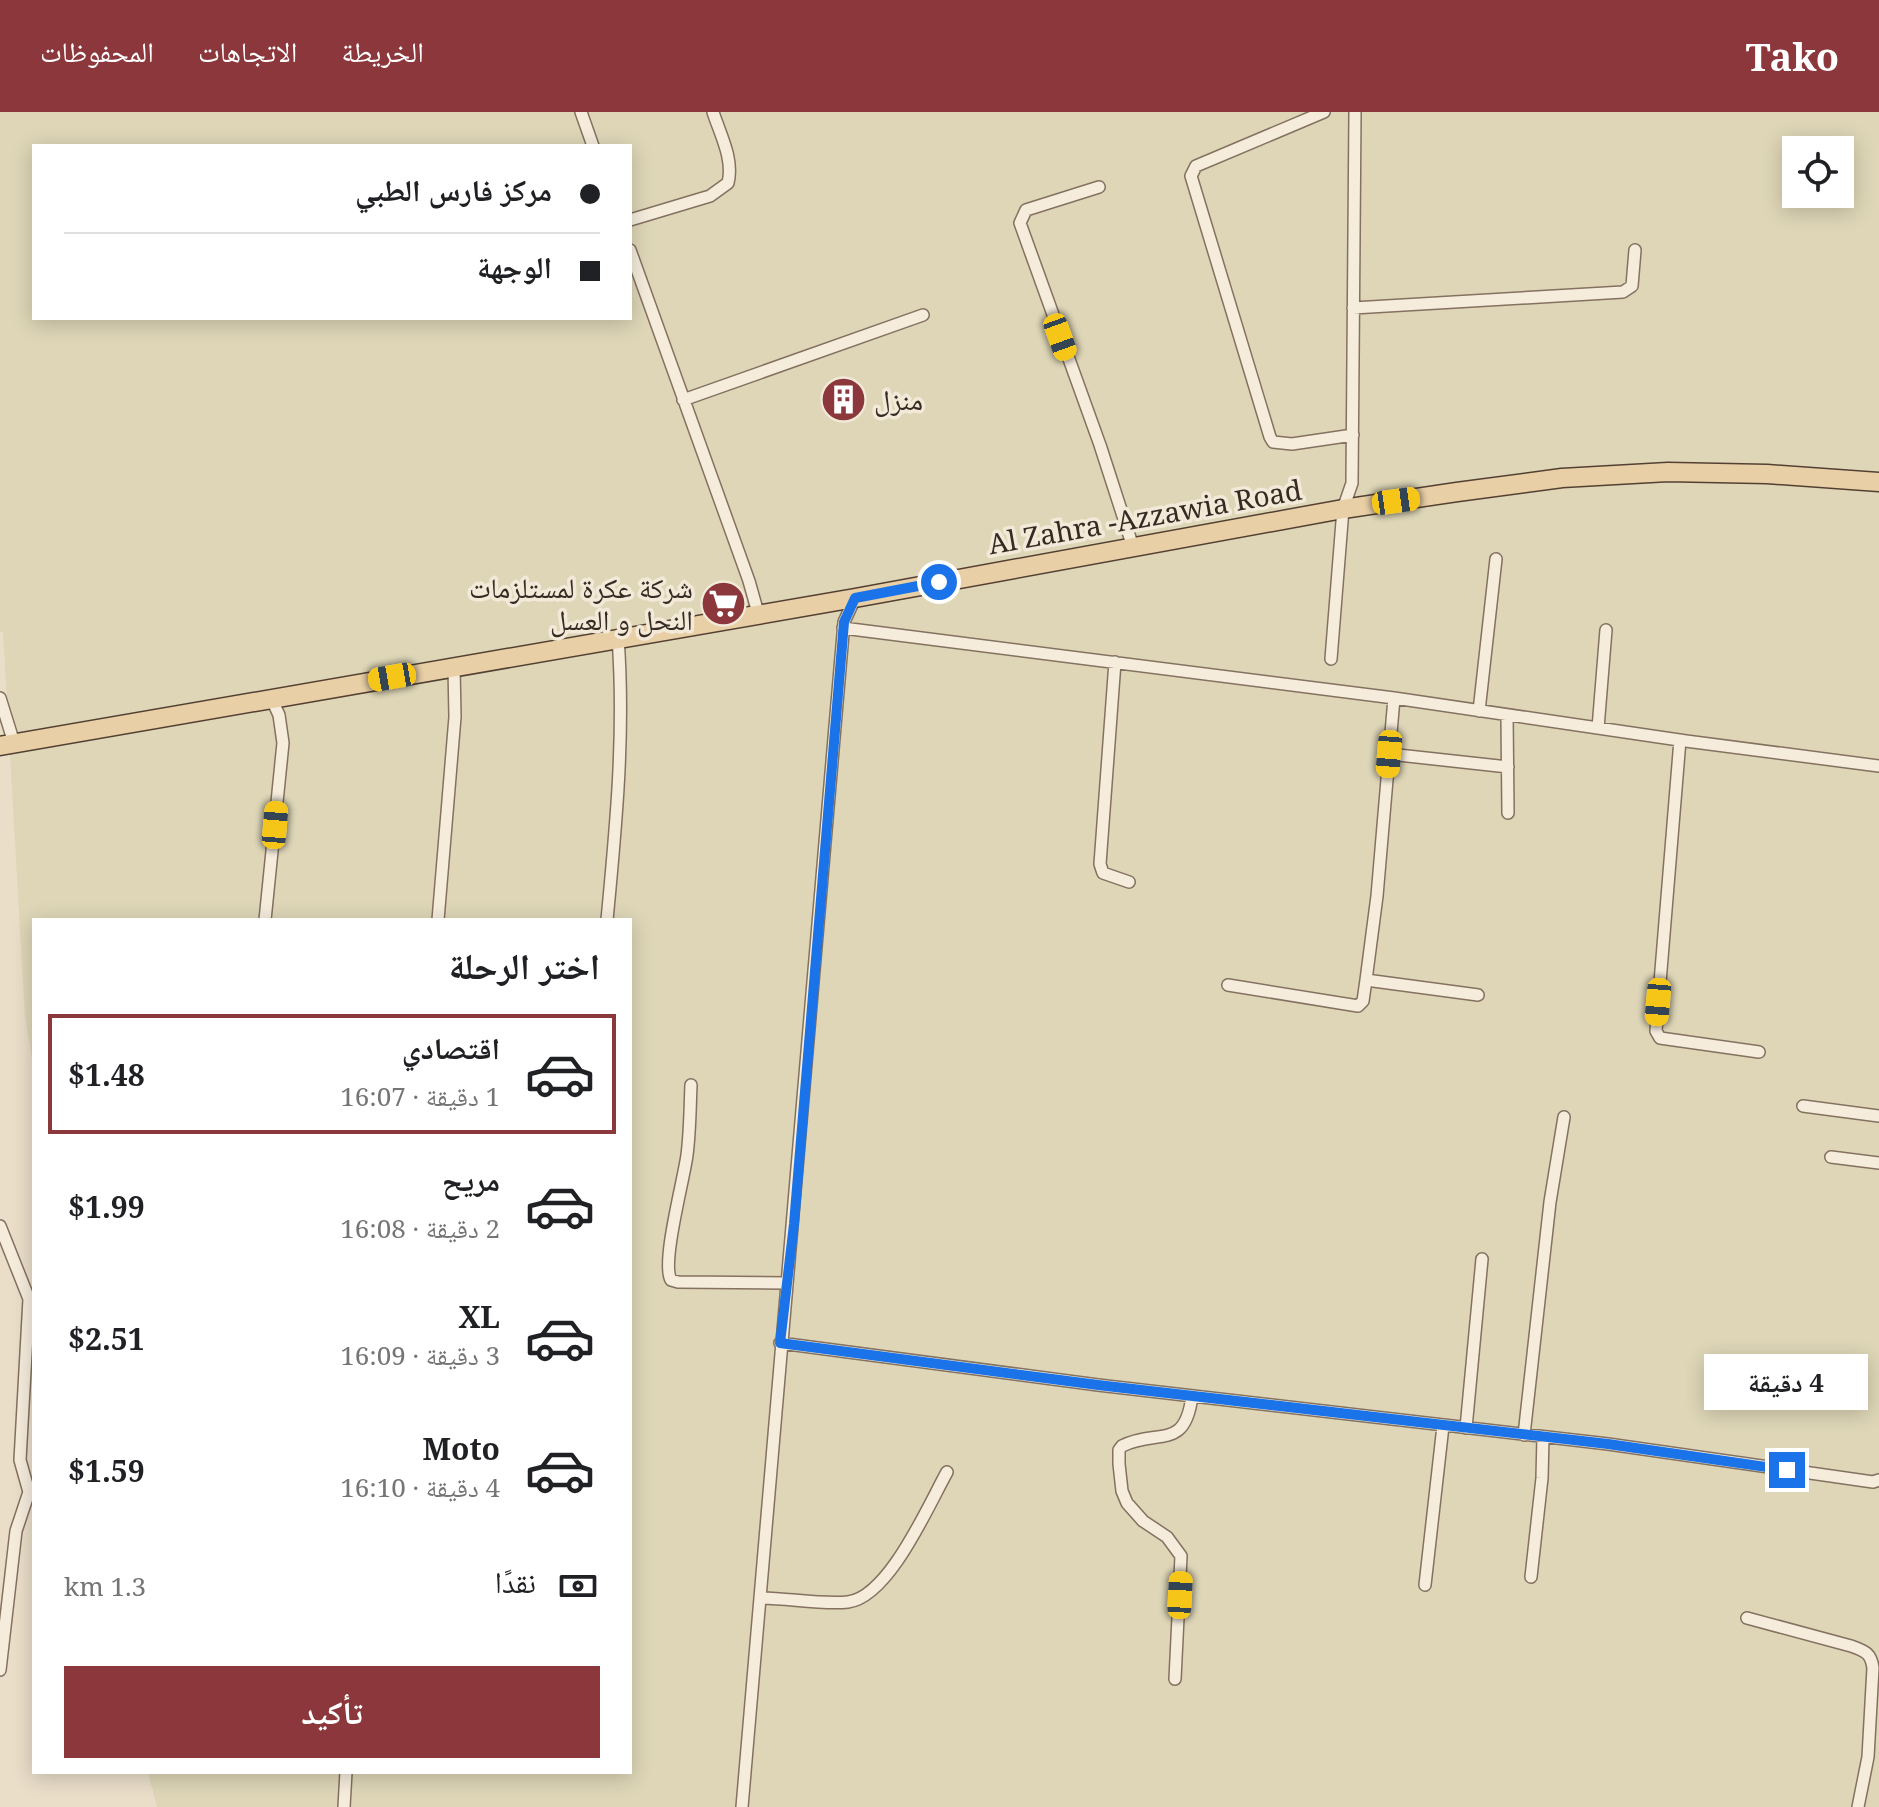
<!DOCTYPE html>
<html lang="ar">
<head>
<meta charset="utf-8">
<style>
  :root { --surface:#fff; --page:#f6f6f6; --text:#202124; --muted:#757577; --line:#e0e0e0; --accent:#8c373c }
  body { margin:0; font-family:"Noto Serif","Noto Naskh Arabic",serif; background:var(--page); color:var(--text); direction:rtl; height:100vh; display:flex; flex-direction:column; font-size:30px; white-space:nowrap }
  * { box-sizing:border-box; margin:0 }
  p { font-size:26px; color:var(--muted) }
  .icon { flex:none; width:44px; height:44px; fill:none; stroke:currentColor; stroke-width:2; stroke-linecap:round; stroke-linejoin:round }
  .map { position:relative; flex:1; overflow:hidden; direction:ltr }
  .drawer { position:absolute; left:32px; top:806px; width:600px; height:856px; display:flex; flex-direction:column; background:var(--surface); border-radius:0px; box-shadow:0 4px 20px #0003; direction:rtl }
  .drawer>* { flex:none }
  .guide { position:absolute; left:32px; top:32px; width:600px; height:176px; border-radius:0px; box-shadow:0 4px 20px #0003; direction:rtl; display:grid; align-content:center; height:176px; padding:0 32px; background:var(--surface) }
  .fabs { position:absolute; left:1782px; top:24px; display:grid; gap:16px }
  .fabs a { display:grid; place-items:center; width:72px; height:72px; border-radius:0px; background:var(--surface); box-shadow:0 4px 20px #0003; font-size:40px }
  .end { position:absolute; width:36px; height:36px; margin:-18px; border:10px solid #1a73e8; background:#fff; box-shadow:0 0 0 4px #fff }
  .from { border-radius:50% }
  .bubble { position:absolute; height:56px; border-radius:0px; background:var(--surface); box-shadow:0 4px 20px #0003; font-size:26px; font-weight:700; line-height:56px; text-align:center; direction:rtl }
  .car { position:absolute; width:24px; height:48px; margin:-24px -12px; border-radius:10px; box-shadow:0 0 6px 2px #0007; background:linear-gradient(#f5c518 24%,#345 0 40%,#f5c518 0 76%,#345 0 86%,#f5c518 0) }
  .guide b { display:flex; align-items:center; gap:28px; height:76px; font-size:30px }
  .guide b+b { border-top:2px solid var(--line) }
  .guide i { width:20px; height:20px; background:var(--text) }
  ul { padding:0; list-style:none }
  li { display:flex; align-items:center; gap:24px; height:120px; margin:0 16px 12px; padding:0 16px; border:4px solid transparent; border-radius:0px }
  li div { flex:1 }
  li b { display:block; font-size:30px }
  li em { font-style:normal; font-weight:700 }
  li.on { border-color:var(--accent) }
  li>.icon { width:72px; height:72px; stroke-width:1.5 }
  h2 { padding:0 32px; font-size:36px; line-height:96px }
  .pay { display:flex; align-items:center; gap:20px; height:88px; padding:0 32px; font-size:30px }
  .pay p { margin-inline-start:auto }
  .primary-button { display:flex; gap:16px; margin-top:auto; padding:16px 32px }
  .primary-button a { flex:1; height:92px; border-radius:0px; background:var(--accent); color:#fff; font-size:32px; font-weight:700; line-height:92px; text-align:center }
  header { display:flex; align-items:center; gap:48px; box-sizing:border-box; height:112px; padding:0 40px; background:var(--accent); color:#fff }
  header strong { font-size:38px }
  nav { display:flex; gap:44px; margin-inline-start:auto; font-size:28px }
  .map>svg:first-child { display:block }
  .farmland { fill:#ded6b7; fill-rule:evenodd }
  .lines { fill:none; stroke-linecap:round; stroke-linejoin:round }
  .minor-casing { stroke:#847160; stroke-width:14 }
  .primary-casing { stroke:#534033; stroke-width:21 }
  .minor { stroke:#f5ecdc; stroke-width:11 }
  .primary { stroke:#e8cfa6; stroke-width:18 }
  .route { stroke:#1a73e8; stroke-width:10 }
  .labels { text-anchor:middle; stroke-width:7; stroke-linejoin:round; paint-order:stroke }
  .poi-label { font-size:28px; fill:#362a22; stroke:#f2e9d8; text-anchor:start }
  .street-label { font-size:28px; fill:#362a22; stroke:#f2e9d8 }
</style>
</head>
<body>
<header>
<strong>Tako</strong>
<nav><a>الخريطة</a><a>الاتجاهات</a><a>المحفوظات</a></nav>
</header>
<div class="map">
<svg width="1879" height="1695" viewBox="0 0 1879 1695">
  <rect width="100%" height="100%" fill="#eadec9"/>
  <path class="farmland" d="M0 0H1879V1695H157L148 1660H630V808H34V960L25 905 3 520H0ZM34 34H630V206H34ZM1796 38H1840V82H1796Z"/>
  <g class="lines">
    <defs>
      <path id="minor" d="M581 0 593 34
        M1324 0 1196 54 1191 64 1270 325 1273 330 1292 332 1353 323
        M1099 75 1026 98 1020 111 1100 333 1133 435
        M630 108 710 84 728 71C734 47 720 22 713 0
        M630 138 749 469 758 501
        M1353 196 1623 180 1632 174 1635 138
        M683 288 923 203
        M843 516 1394 586 1686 629 1879 654
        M1331 547 1343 397 1352 371 1355 0
        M1115 550 1100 752 1103 761 1129 770
        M0 586 14 631
        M1394 586 1377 784 1366 868 1478 883
        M1479 599 1496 447
        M1507 603 1508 701
        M1598 616 1606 518
        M1680 628 1656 919 1660 926 1759 940
        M1389 642 1508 655
        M265 808 283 631 279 603 272 588
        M438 808 455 605 454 555
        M607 808C616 714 625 621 618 526
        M1228 873 1358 894 1363 889 1366 868
        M691 973C690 996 690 1020 687 1043 684 1067 661 1151 671 1168L678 1170 787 1171
        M1803 994 1879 1004
        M1831 1045 1879 1051
        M0 1114 29 1187 20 1348 29 1380 16 1419 0 1558
        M780 1231 1098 1273 1608 1332 1873 1370 1879 1368
        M1466 1316 1482 1147
        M1524 1323 1550 1090 1564 1005
        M1531 1465 1542 1366 1543 1325
        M1425 1473 1443 1314
        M760 1486C787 1486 823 1493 848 1490 889 1485 928 1394 947 1360
        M1747 1506 1851 1534C1865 1539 1871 1541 1873 1556L1868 1645 1858 1695
        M1175 1567 1181 1444 1167 1425 1143 1409 1127 1391 1122 1379 1119 1352V1338L1122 1334C1157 1316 1185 1340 1192 1284
        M344 1695 346 1660
        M742 1695 844 510 855 486"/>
      <path id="primary" d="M0 634 855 486 1343 397 1457 380 1562 366 1668 360 1767 362 1879 370"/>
    </defs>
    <use href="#minor" class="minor-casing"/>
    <use href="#primary" class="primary-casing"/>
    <use href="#minor" class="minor"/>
    <use href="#primary" class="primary"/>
  </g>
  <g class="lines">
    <path class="route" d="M939 470 855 486 844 510 794 1112 780 1231 1098 1273 1608 1332 1787 1358"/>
  </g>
  <defs>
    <symbol id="building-disc" viewBox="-11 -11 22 22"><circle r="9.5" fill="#8c373c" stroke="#f2e9d8"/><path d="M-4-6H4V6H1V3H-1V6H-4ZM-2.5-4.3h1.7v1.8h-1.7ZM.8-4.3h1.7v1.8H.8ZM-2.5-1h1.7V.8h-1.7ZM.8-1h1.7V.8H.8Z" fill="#fff"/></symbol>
    <symbol id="supermarket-disc" viewBox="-11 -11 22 22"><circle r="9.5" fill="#8c373c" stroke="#f2e9d8"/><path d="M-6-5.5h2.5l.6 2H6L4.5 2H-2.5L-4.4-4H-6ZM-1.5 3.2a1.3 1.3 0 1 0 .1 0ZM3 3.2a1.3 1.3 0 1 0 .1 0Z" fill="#fff"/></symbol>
  </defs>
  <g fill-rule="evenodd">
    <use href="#building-disc" x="818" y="262" width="51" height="51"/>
    <use href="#supermarket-disc" x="698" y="466" width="51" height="51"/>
  </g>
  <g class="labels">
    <g class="poi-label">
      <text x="874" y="298">منزل</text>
      <text x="693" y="486" text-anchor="end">شركة عكرة لمستلزمات<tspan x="693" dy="32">النحل و العسل</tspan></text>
    </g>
    <g class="street-label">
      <text transform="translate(1145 405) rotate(-10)" y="10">Al Zahra -Azzawia Road</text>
    </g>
  </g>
</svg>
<div class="fabs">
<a><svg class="icon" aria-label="locate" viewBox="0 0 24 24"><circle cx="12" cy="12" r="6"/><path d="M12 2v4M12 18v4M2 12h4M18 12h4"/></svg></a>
</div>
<i class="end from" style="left:939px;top:470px"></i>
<i class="end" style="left:1787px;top:1358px"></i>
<div class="bubble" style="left:1704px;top:1242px;width:164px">4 دقيقة</div>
<i class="car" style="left:1060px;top:225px;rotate:160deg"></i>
<i class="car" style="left:1396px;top:389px;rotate:82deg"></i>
<i class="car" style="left:392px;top:565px;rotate:260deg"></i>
<i class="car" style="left:1389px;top:642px;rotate:185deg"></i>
<i class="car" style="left:275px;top:713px;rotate:5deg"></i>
<i class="car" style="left:1658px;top:890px;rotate:185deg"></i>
<i class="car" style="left:1180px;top:1483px;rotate:3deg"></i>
<div class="guide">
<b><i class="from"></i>مركز فارس الطبي</b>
<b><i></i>الوجهة</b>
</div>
<section class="drawer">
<h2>اختر الرحلة</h2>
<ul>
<li class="on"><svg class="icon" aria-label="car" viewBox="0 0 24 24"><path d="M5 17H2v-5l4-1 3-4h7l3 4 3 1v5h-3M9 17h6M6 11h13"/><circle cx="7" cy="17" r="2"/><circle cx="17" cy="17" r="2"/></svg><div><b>اقتصادي</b><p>1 دقيقة · 16:07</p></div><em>$1.48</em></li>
<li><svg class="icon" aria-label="car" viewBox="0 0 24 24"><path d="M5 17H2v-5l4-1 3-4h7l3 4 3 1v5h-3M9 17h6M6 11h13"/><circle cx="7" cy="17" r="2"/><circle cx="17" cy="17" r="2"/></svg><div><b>مريح</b><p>2 دقيقة · 16:08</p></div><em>$1.99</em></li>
<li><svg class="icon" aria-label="car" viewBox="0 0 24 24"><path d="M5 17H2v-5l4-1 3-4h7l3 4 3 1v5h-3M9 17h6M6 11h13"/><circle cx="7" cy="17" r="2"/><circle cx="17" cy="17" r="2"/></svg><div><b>XL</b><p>3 دقيقة · 16:09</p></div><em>$2.51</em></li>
<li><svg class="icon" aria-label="car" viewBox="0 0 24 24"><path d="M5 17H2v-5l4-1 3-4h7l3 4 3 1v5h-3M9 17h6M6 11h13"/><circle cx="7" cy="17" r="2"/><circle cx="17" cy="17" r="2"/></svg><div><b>Moto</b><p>4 دقيقة · 16:10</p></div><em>$1.59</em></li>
</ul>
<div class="pay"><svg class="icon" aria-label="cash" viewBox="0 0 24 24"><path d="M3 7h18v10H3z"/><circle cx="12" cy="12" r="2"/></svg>نقدًا<p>1.3 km</p></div>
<div class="primary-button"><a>تأكيد</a></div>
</section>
</div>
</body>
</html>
